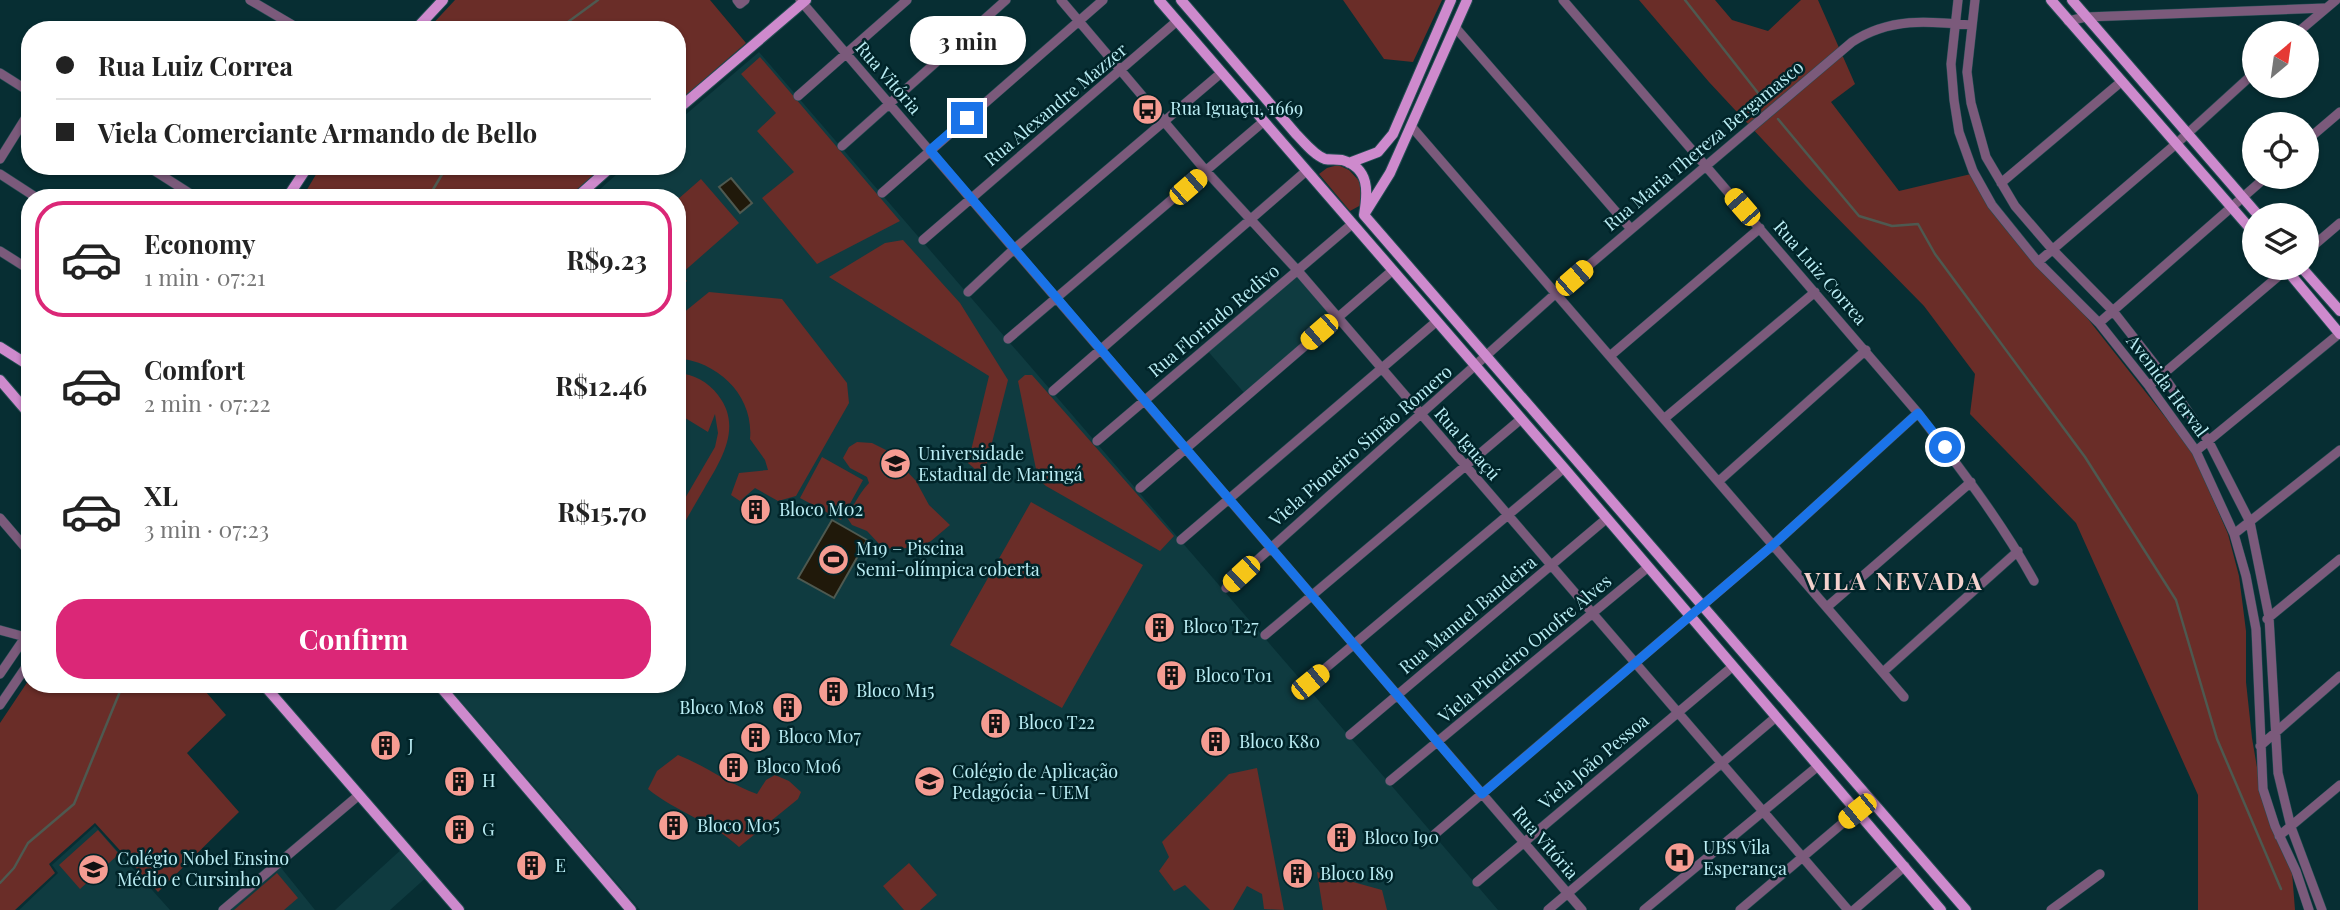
<!DOCTYPE html>
<html lang="en">
<head>
<meta charset="utf-8">
<style>
  :root { --surface:#fff; --page:#f6f6f6; --text:#222; --muted:#767676; --line:#e0e0e0; --accent:#db2777 }
  body { margin:0; font-family:"Playfair Display",serif; background:var(--page); color:var(--text); height:100vh; display:flex; flex-direction:column; font-size:26px; white-space:nowrap }
  * { box-sizing:border-box; margin:0 }
  p { font-size:23px; color:var(--muted) }
  .icon { flex:none; width:38px; height:38px; fill:none; stroke:currentColor; stroke-width:2; stroke-linecap:round; stroke-linejoin:round }
  .map { position:relative; flex:1; overflow:hidden }
  .sheet { position:absolute; left:21px; top:189px; width:665px; height:504px; display:flex; flex-direction:column; background:var(--surface); border-radius:28px; box-shadow:0 2px 5px #0004 }
  .sheet>* { flex:none }
  .top-card { position:absolute; left:21px; top:21px; width:665px; height:154px; border-radius:28px; box-shadow:0 2px 5px #0004; display:grid; align-content:center; height:154px; padding:0 35px; background:var(--surface) }
  .needle { width:46px; rotate:29deg }
  .tools { position:absolute; left:2242px; top:21px; display:grid; gap:14px }
  .tools a { display:grid; place-items:center; width:77px; height:77px; border-radius:50%; background:var(--surface); box-shadow:0 2px 5px #0004; font-size:35px }
  .end { position:absolute; width:32px; height:32px; margin:-16px; border:9px solid #1a73e8; background:#fff; box-shadow:0 0 0 4px #fff }
  .from { border-radius:50% }
  .bubble { position:absolute; height:49px; border-radius:24px; background:var(--surface); box-shadow:0 2px 5px #0004; font-size:23px; font-weight:700; line-height:49px; text-align:center }
  .car { position:absolute; width:21px; height:42px; margin:-21px -10px; border-radius:9px; box-shadow:0 0 5px 2px #0007; background:linear-gradient(#f5c518 24%,#345 0 40%,#f5c518 0 76%,#345 0 86%,#f5c518 0) }
  .top-card b { display:flex; align-items:center; gap:24px; height:66px; font-size:26px }
  .top-card b+b { border-top:2px solid var(--line) }
  .top-card i { width:18px; height:18px; background:var(--text) }
  ul { padding:12px 0 0; list-style:none }
  li { display:flex; align-items:center; gap:21px; height:116px; margin:0 14px 10px; padding:0 21px; border:4px solid transparent; border-radius:28px }
  li div { flex:1 }
  li b { display:block; font-size:26px }
  li em { font-style:normal; font-weight:700 }
  li.current { border-color:var(--accent) }
  li>.icon { width:63px; height:63px; stroke-width:1.5 }
  .action { display:flex; gap:14px; margin-top:auto; padding:14px 35px }
  .action a { flex:1; height:80px; border-radius:28px; background:var(--accent); color:#fff; font-size:28px; font-weight:700; line-height:80px; text-align:center }
  .map>svg:first-child { display:block }
  .built { fill:#0f3b40 }
  .green { fill:#6a2d28 }
  .water { fill:#20190a; stroke:#4e5950; stroke-width:2 }
  .lines { fill:none; stroke-linecap:round; stroke-linejoin:round }
  .stream { stroke:#4e5950; stroke-width:2.5 }
  .minor-casing { stroke:#244d52; stroke-width:10 }
  .major-casing { stroke:#244d52; stroke-width:12 }
  .minor { stroke:#7b5a7b; stroke-width:9 }
  .major { stroke:#ce8acd; stroke-width:10 }
  .route { stroke:#1a73e8; stroke-width:9 }
  .labels { text-anchor:middle; stroke-width:5; stroke-linejoin:round; paint-order:stroke }
  .street-label { font-size:18px; fill:#baedf4; stroke:#002429 }
  .poi-label { font-size:18px; fill:#baedf4; stroke:#002429; text-anchor:start }
  .district-label { font-size:24px; font-weight:bold; letter-spacing:2px; fill:#f4d1cd; stroke:#002429 }
</style>
</head>
<body>
<div class="map">
<svg width="2340" height="910" viewBox="0 0 2340 910">
  <rect width="100%" height="100%" fill="#072e33"/>
  <path class="built" d="M759 52 1313 694 1498 910H640L446 684H677V198H590L626 166H677V122Z
    M1298 271 1337 317 1246 395 1206 349Z
    M95 826 170 910H19L58 873 52 865Z
    M404 847 429 875 390 910H335Z
    M278 864 315 910H232L229 906Z"/>
  <path class="green" d="M455 0H710L746 43 677 103V30H427Z
    M1343 0H1442L1413 62 1384 59Z
    M1639 0H1715L1732 20 1768 31 1801 0H1818L1855 84 1831 102 1899 191 1971 174 1992 206 2088 319 2192 451 2228 534 2239 576 2246 631V682L2252 738 2261 791 2292 872 2295 910H2198V795L2076 523 1970 414 1975 374 1924 306 1805 185 1709 82Z
    M760 57 900 221 817 264 762 198 794 172 757 131 776 113 741 74Z
    M1338 165 1349 170 1361 183V205L1350 211 1319 174 1327 168Z
    M321 166H604L567 198H302Z
    M701 179 739 223 681 274 687 281 677 290V200Z
    M903 240 960 303 1008 380 985 470 975 469 968 463 989 376 829 277 885 243Z
    M709 292 782 299 847 383 849 403 796 496 778 501 755 488 740 501 731 495 739 473 768 470 765 460 750 439C754 396 719 362 677 358V318Z
    M677 373C694 374 708 382 718 395 743 427 721 460 704 489 695 504 686 520 677 536V512L715 447 718 433 715 414 708 432 677 413Z
    M1025 375H1032L1174 536 1160 551 1046 486 1038 479 1018 381Z
    M857 442 872 443 888 451 916 481 929 505 950 525 931 541 920 547 893 549 882 547 867 531 852 525 846 516C855 505 859 493 869 483L867 477 850 468 843 458 849 447Z
    M822 457 863 480 841 520 800 498Z
    M1031 502 1143 565 1062 708 950 645Z
    M30 678V684H199L226 715 187 753 239 812 158 892 95 823 49 864 55 873 15 910H0V723Z
    M678 755C706 766 729 784 757 794L766 780 775 775 789 781 801 792 798 799 739 847C712 822 676 812 648 789L657 771Z
    M1257 768 1284 910 1264 909 1262 894 1247 886 1233 910H1210L1185 885 1174 891 1159 871 1169 857 1162 842 1229 774Z
    M98 830 119 854 80 889 59 865Z
    M909 863 937 895 920 910H904L883 886Z
    M1317 872 1382 890 1387 910H1323Z
    M277 873 298 898 284 910H234Z"/>
  <path class="water" d="M731 178 752 203 740 213 719 187Z
    M832 520 867 540 834 598 798 578Z"/>
  <g class="lines">
    <path class="stream" d="M1685 0 1762 98
      M557 30 598 0
      M1778 119 1859 216 1892 226 1918 224 1935 254 2085 457 2176 600 2217 739 2281 889
      M428 198 447 166
      M0 883 14 868 28 843 74 804 123 684"/>
    <defs>
      <path id="minor" d="M250 0 301 30
        M737 0 740 4 745 0
        M800 0 1582 910
        M1061 0 1206 171 1298 271 1848 910
        M1563 0 1918 413C1959 467 2001 521 2034 581
        M1958 0 1951 64 1954 100 1959 132 1973 171 1992 205 2038 262 2099 323 2149 386 2196 451 2234 534 2246 576 2256 629 2263 789 2275 826 2296 871 2309 910
        M1975 0 1967 72 1971 103 1986 157 2015 206 2052 249 2113 311 2163 375 2209 442 2250 522 2269 617 2278 773 2291 827 2322 910
        M2068 21 2086 17 2325 8
        M1455 27 1631 229
        M2297 33 2336 0
        M0 73 30 92
        M798 96 907 0
        M1411 126 1904 697
        M2306 141 2340 112
        M842 146 1006 0
        M0 159 30 111
        M147 166 197 198
        M0 174 37 198
        M2001 183 2122 81
        M882 193 1103 0
        M923 240 1177 21
        M0 251 30 270
        M2306 252 2340 223
        M2038 262 2176 144 2254 73
        M968 292 1014 249 1221 73
        M2099 323 2266 177
        M1008 339 1263 122
        M1610 356 1760 228
        M2149 386 2288 268
        M1053 391 1305 172
        M1665 418 1815 292
        M1097 441 1352 224
        M2196 451 2340 333
        M1719 481 1866 350
        M1140 488 1393 270
        M0 518 30 553
        M2234 534 2340 450
        M1181 540 1437 321
        M1226 588 1555 294 1852 42C1890 17 1929 21 1971 25
        M1827 607 1971 482
        M2267 619 2340 559
        M0 630 29 638
        M1265 635 1521 419
        M1883 672 2018 551
        M0 674 30 630
        M1309 682 1564 468
        M0 705 30 661
        M1350 735 1606 519
        M2260 746 2340 676
        M1390 781 1647 568
        M1435 834 1773 545 1918 413
        M2279 836 2340 785
        M1477 882 1732 667
        M223 910 359 795
        M1548 910 1776 717
        M1644 910 1818 766
        M1740 910 1870 800
        M1854 910 1905 866
        M2051 910 2100 874"/>
      <path id="major" d="M1159 0 1564 468 1941 910
        M1181 0 1296 134C1304 142 1314 155 1325 159 1330 160 1336 159 1342 160 1370 168 1368 192 1364 215L1966 910
        M2051 0 2254 233
        M2072 0 2258 215
        M415 30 443 0
        M677 110 806 0
        M1349 163 1378 152 1393 134 1451 0
        M287 198 308 166
        M576 198 612 166
        M1365 213 1390 173 1467 0
        M2285 268 2340 334
        M2302 268 2340 311
        M0 347 30 366
        M0 380 30 415
        M263 684 459 910
        M438 684 631 910"/>
    </defs>
    <use href="#minor" class="minor-casing"/>
    <use href="#major" class="major-casing"/>
    <use href="#minor" class="minor"/>
    <use href="#major" class="major"/>
  </g>
  <g class="lines">
    <path class="route" d="M967 118 930 150 1482 794 1773 545 1918 413 1945 447"/>
  </g>
  <defs>
    <symbol id="bus-disc" viewBox="-11 -11 22 22"><circle r="9.5" fill="#f59c92" stroke="#002429"/><path d="M-5-6H5V4H4V6H2V4H-2V6H-4V4H-5ZM-3.5-4V0h7V-4ZM-3.5 1.2v1.5H-2V1.2ZM2 1.2v1.5H3.5V1.2Z" fill="#111"/></symbol>
    <symbol id="university-disc" viewBox="-11 -11 22 22"><circle r="9.5" fill="#f59c92" stroke="#002429"/><path d="M0-5L7-2L0 1L-7-2ZM-4 1L0 2.5L4 1V4Q0 6-4 4Z" fill="#111"/></symbol>
    <symbol id="building-disc" viewBox="-11 -11 22 22"><circle r="9.5" fill="#f59c92" stroke="#002429"/><path d="M-4-6H4V6H1V3H-1V6H-4ZM-2.5-4.3h1.7v1.8h-1.7ZM.8-4.3h1.7v1.8H.8ZM-2.5-1h1.7V.8h-1.7ZM.8-1h1.7V.8H.8Z" fill="#111"/></symbol>
    <symbol id="stadium-disc" viewBox="-11 -11 22 22"><circle r="9.5" fill="#f59c92" stroke="#002429"/><path d="M0-5a6.5 5 0 1 0 0 10a6.5 5 0 1 0 0-10ZM-3.5-1.8h7v3.6h-7Z" fill="#111"/></symbol>
    <symbol id="school-disc" viewBox="-11 -11 22 22"><circle r="9.5" fill="#f59c92" stroke="#002429"/><path d="M0-5L7-2L0 1L-7-2ZM-4 1L0 2.5L4 1V4Q0 6-4 4Z" fill="#111"/></symbol>
    <symbol id="hospital-disc" viewBox="-11 -11 22 22"><circle r="9.5" fill="#f59c92" stroke="#002429"/><path d="M-5-5h3v3.5h4V-5h3V5h-3V1.5h-4V5h-3Z" fill="#111"/></symbol>
  </defs>
  <g fill-rule="evenodd">
    <use href="#bus-disc" x="1130" y="92" width="35" height="35"/>
    <use href="#university-disc" x="878" y="446" width="35" height="35"/>
    <use href="#building-disc" x="738" y="492" width="35" height="35"/>
    <use href="#stadium-disc" x="816" y="542" width="35" height="35"/>
    <use href="#building-disc" x="1142" y="610" width="35" height="35"/>
    <use href="#building-disc" x="1154" y="658" width="35" height="35"/>
    <use href="#building-disc" x="816" y="674" width="35" height="35"/>
    <use href="#building-disc" x="770" y="690" width="35" height="35"/>
    <use href="#building-disc" x="978" y="706" width="35" height="35"/>
    <use href="#building-disc" x="738" y="720" width="35" height="35"/>
    <use href="#building-disc" x="1198" y="724" width="35" height="35"/>
    <use href="#building-disc" x="368" y="728" width="35" height="35"/>
    <use href="#building-disc" x="716" y="750" width="35" height="35"/>
    <use href="#building-disc" x="442" y="764" width="35" height="35"/>
    <use href="#school-disc" x="912" y="764" width="35" height="35"/>
    <use href="#building-disc" x="656" y="808" width="35" height="35"/>
    <use href="#building-disc" x="442" y="812" width="35" height="35"/>
    <use href="#building-disc" x="1324" y="820" width="35" height="35"/>
    <use href="#hospital-disc" x="1662" y="840" width="35" height="35"/>
    <use href="#building-disc" x="514" y="848" width="35" height="35"/>
    <use href="#school-disc" x="76" y="852" width="35" height="35"/>
    <use href="#building-disc" x="1280" y="856" width="35" height="35"/>
  </g>
  <g class="labels">
    <g class="street-label">
      <text transform="translate(888 78) rotate(49)" y="6">Rua Vitória</text>
      <text transform="translate(1056 105) rotate(-40)" y="6">Rua Alexandre Mazzer</text>
      <text transform="translate(1704 146) rotate(-40)" y="6">Rua Maria Thereza Bergamasco</text>
      <text transform="translate(1820 273) rotate(49)" y="6">Rua Luiz Correa</text>
      <text transform="translate(1214 321) rotate(-40)" y="6">Rua Florindo Redivo</text>
      <text transform="translate(2167 386) rotate(53)" y="6">Avenida Herval</text>
      <text transform="translate(1467 444) rotate(49)" y="6">Rua Iguaçú</text>
      <text transform="translate(1361 446) rotate(-41)" y="6">Viela Pioneiro Simão Romero</text>
      <text transform="translate(1468 615) rotate(-40)" y="6">Rua Manuel Bandeira</text>
      <text transform="translate(1525 649) rotate(-40)" y="6">Viela Pioneiro Onofre Alves</text>
      <text transform="translate(1594 762) rotate(-40)" y="6">Viela João Pessoa</text>
      <text transform="translate(1545 843) rotate(49)" y="6">Rua Vitória</text>
    </g>
    <g class="poi-label">
      <text x="1170" y="115">Rua Iguaçu, 1669</text>
      <text x="918" y="460">Universidade<tspan x="918" dy="21">Estadual de Maringá</tspan></text>
      <text x="779" y="516">Bloco M02</text>
      <text x="856" y="555">M19 – Piscina<tspan x="856" dy="21">Semi-olímpica coberta</tspan></text>
      <text x="1183" y="633">Bloco T27</text>
      <text x="1195" y="682">Bloco T01</text>
      <text x="856" y="697">Bloco M15</text>
      <text x="764" y="714" text-anchor="end">Bloco M08</text>
      <text x="1018" y="729">Bloco T22</text>
      <text x="778" y="743">Bloco M07</text>
      <text x="1239" y="748">Bloco K80</text>
      <text x="408" y="752">J</text>
      <text x="756" y="773">Bloco M06</text>
      <text x="952" y="778">Colégio de Aplicação<tspan x="952" dy="21">Pedagócia - UEM</tspan></text>
      <text x="482" y="787">H</text>
      <text x="697" y="832">Bloco M05</text>
      <text x="482" y="836">G</text>
      <text x="1364" y="844">Bloco I90</text>
      <text x="1703" y="854">UBS Vila<tspan x="1703" dy="21">Esperança</tspan></text>
      <text x="117" y="865">Colégio Nobel Ensino<tspan x="117" dy="21">Médio e Cursinho</tspan></text>
      <text x="555" y="872">E</text>
      <text x="1320" y="880">Bloco I89</text>
    </g>
    <g class="district-label">
      <text x="1894" y="590">VILA NEVADA</text>
    </g>
  </g>
</svg>
<div class="tools">
<a><svg class="needle" viewBox="-14 -14 28 28"><path d="M0-13l5 13h-10z" fill="#e53935"/><path d="M0 13l5-13h-10z" fill="#767676"/></svg></a>
<a><svg class="icon" aria-label="locate" viewBox="0 0 24 24"><circle cx="12" cy="12" r="6"/><path d="M12 2v4M12 18v4M2 12h4M18 12h4"/></svg></a>
<a><svg class="icon" aria-label="layers" viewBox="0 0 24 24"><path d="M12 4l9 5-9 5-9-5zM3 14l9 5 9-5"/></svg></a>
</div>
<i class="end from" style="left:1945px;top:447px"></i>
<i class="end" style="left:967px;top:118px"></i>
<div class="bubble" style="left:910px;top:16px;width:116px">3 min</div>
<i class="car" style="left:1188px;top:187px;rotate:49deg"></i>
<i class="car" style="left:1742px;top:207px;rotate:319deg"></i>
<i class="car" style="left:1574px;top:278px;rotate:49deg"></i>
<i class="car" style="left:1319px;top:332px;rotate:229deg"></i>
<i class="car" style="left:1241px;top:574px;rotate:227deg"></i>
<i class="car" style="left:1310px;top:682px;rotate:51deg"></i>
<i class="car" style="left:1857px;top:811px;rotate:231deg"></i>
<div class="top-card">
<b><i class="from"></i>Rua Luiz Correa</b>
<b><i></i>Viela Comerciante Armando de Bello</b>
</div>
<section class="sheet">
<ul>
<li class="current"><svg class="icon" aria-label="car" viewBox="0 0 24 24"><path d="M5 17H2v-5l4-1 3-4h7l3 4 3 1v5h-3M9 17h6M6 11h13"/><circle cx="7" cy="17" r="2"/><circle cx="17" cy="17" r="2"/></svg><div><b>Economy</b><p>1 min · 07:21</p></div><em>R$9.23</em></li>
<li><svg class="icon" aria-label="car" viewBox="0 0 24 24"><path d="M5 17H2v-5l4-1 3-4h7l3 4 3 1v5h-3M9 17h6M6 11h13"/><circle cx="7" cy="17" r="2"/><circle cx="17" cy="17" r="2"/></svg><div><b>Comfort</b><p>2 min · 07:22</p></div><em>R$12.46</em></li>
<li><svg class="icon" aria-label="car" viewBox="0 0 24 24"><path d="M5 17H2v-5l4-1 3-4h7l3 4 3 1v5h-3M9 17h6M6 11h13"/><circle cx="7" cy="17" r="2"/><circle cx="17" cy="17" r="2"/></svg><div><b>XL</b><p>3 min · 07:23</p></div><em>R$15.70</em></li>
</ul>
<div class="action"><a>Confirm</a></div>
</section>
</div>
</body>
</html>
